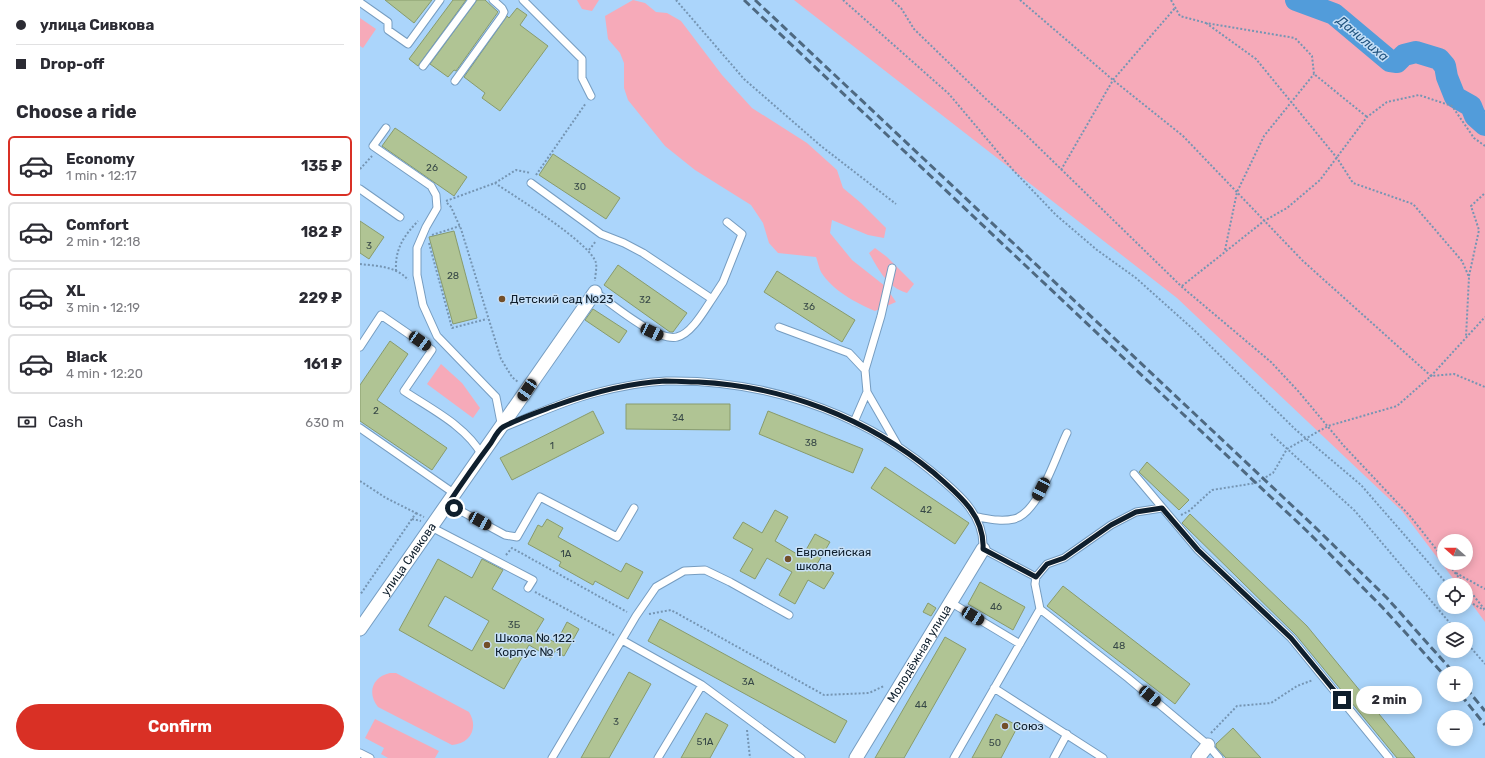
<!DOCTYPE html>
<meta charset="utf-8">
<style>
:root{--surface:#fff;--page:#f2f2f3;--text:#2b2b33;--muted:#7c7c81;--line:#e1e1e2;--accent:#d93025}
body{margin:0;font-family:Rubik,sans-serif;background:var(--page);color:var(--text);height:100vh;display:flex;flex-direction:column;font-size:15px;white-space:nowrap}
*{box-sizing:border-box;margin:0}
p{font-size:13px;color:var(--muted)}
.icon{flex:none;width:22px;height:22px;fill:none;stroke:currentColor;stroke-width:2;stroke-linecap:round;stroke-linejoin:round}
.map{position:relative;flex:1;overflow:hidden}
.side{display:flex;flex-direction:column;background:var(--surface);width:360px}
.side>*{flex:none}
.top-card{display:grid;align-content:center;height:88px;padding:0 16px;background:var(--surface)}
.needle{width:26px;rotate:291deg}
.tools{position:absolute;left:1077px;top:534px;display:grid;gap:8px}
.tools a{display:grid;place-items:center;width:36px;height:36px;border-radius:50%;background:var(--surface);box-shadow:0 2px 10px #0003;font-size:20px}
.end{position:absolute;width:18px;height:18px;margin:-9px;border:5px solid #0f1f2d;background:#fff;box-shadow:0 0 0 2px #fff}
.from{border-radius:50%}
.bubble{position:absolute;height:28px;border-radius:14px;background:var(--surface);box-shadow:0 2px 10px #0003;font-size:13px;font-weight:700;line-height:28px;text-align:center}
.car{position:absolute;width:12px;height:24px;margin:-12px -6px;border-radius:5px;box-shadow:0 0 3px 1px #0007;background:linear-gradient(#222 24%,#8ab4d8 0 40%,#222 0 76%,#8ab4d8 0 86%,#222 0)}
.top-card b{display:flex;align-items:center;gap:14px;height:38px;font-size:15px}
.top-card b+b{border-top:1px solid var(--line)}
.top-card i{width:10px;height:10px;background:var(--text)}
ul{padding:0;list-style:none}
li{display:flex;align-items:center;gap:12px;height:60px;margin:0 8px 6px;padding:0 8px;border:2px solid var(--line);border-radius:6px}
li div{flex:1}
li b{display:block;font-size:15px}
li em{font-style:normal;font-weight:700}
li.on{border-color:var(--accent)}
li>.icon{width:36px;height:36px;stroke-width:1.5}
h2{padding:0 16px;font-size:18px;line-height:48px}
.pay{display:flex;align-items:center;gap:10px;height:44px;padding:0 16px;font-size:15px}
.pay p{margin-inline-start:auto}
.cta{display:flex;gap:8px;margin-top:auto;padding:8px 16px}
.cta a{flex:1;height:46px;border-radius:24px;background:var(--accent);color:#fff;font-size:16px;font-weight:700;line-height:46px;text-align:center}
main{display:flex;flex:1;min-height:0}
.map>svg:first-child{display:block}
.green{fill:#f6aab9;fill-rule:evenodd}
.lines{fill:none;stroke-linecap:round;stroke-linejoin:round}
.river{stroke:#529cda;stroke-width:22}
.building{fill:#b0c494;stroke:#889b6c;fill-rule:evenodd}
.service-casing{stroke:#769dc1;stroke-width:9}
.minor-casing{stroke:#769dc1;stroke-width:15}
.path{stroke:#7595b3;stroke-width:2;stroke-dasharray:2 2;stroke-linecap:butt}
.service{stroke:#fff;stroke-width:7}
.minor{stroke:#fff;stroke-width:13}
.rail{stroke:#4e6981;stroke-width:3;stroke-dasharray:8 4;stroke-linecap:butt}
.route{stroke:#0f1f2d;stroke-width:5}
.poi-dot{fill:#734f29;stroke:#c7e0f7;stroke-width:1.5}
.labels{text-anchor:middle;stroke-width:3;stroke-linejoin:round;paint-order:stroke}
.number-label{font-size:10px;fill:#374847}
.poi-label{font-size:12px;fill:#0f1f2d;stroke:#c7e0f7;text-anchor:start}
.street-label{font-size:12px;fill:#0f1f2d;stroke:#c7e0f7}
.water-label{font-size:13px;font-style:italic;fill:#215580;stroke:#c7e0f7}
</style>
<main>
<section class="side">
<div class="top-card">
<b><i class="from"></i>улица Сивкова</b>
<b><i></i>Drop-off</b>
</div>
<h2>Choose a ride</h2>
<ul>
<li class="on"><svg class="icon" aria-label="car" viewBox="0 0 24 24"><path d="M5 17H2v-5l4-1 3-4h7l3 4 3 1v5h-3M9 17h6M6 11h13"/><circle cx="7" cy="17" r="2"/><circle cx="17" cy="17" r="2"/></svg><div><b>Economy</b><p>1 min · 12:17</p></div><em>135 ₽</em></li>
<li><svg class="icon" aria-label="car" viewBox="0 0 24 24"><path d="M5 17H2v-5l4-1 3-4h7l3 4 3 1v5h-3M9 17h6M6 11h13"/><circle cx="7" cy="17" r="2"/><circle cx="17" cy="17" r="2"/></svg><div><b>Comfort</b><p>2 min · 12:18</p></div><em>182 ₽</em></li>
<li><svg class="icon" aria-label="car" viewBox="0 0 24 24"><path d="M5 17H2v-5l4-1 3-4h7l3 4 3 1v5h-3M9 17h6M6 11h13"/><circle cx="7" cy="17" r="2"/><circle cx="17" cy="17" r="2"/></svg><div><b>XL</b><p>3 min · 12:19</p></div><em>229 ₽</em></li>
<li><svg class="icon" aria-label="car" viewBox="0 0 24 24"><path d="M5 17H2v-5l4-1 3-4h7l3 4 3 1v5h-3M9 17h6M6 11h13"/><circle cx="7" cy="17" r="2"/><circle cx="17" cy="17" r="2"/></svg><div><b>Black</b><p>4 min · 12:20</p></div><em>161 ₽</em></li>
</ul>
<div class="pay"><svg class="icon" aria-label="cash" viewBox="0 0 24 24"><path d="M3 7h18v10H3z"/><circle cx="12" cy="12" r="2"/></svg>Cash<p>630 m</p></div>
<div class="cta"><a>Confirm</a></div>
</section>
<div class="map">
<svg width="1125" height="758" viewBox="0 0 1125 758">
<rect width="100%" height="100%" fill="#abd5fb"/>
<path class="green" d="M217,0H239L232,11L222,9Z
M273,0L285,3L296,12L307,13L321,21L362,75L392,108L447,143L477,170L483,188L501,203L526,228L524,238L508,235L472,220L470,233L492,260L525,286L536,302L515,311C496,303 472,290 461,272C459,268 458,262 456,257L418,253L409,243L403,223L391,205L335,170L305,146L268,100L264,88V63L260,53L248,39L245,16Z
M434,0H1125V622L1106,596V585H1098L1042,511L817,298ZM1084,541H1106V563H1084Z
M0,18L16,29L3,48L0,46Z
M515,248L527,257L554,284L547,293C527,287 519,270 509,253Z
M81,364L102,383L120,408L113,418L67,384Z
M30,673H36L109,712C119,728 110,744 92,745L18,707C7,693 12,677 30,673Z
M15,719L79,751L75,758H28L21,754L24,748L5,738Z"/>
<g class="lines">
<path class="river" d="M936,0L974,14L1030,61L1037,62L1044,55L1056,52L1079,59L1085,66L1087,77L1095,97L1111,106L1115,116L1125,125"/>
</g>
<path class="building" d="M25,0H72L54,23Z
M93,0H106L58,66L49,59Z
M117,0H125L138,12L96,71L94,70L88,77L70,64Z
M157,8L167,15L160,25L188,46L140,111L122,98L125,93L104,77L147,16L149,18Z
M35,128L107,177L94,196L22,146Z
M193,154L260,198L246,219L179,175Z
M0,221L24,237L9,259L0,253Z
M94,231L117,318L93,324L69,237Z
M258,265L327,313L313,332H310L244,285Z
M417,271L495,320L482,342L404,292Z
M233,309L267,331L259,343L225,320Z
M30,341L48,354L17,400L87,448L72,470L0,421V385Z
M266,404H370V430L266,429Z
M233,411L244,433L152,480L140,458Z
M408,411L503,449L493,473L399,434Z
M787,462L829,500L819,510L779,472Z
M525,467L609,523L595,544L511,488Z
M415,510L428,517L415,541L442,557L455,534L470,542L457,564L474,573L464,589L448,580L435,604L419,595L432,572L407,558L395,579L380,571L393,549L373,538L383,522L402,533Z
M830,514L947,626L1055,758H1037L936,635L822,523Z
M187,519L203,528L198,537L261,572L266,563L283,572L268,599L235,581L233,585L199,566L201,562L168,544L178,525L182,527Z
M78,559L112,578L122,559L143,570L132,589L184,619L176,632L196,643L207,622L219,629L204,656L195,651L191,658L169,645L144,689L39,630ZM85,596L129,621L112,651L68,626Z
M620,582L665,607L653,630L608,604Z
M703,586L830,684L815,704L687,606Z
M568,603L576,608L571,616L563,612Z
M300,619L487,721L475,743L288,641Z
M585,637L606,649L544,758H515Z
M269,672L291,684L249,758H221Z
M346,713L368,725L350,758H321Z
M636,714L658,726L641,758H612Z
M873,728L901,758H866L856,747V744Z"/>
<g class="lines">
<defs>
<path id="service" d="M163,0L222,59V78L231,96
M1,3L28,22V30L48,44L80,0
M63,66L112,0
M95,81L142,16L144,12L142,8L133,0
M26,128L13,146L71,186L76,195L77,208L66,227L57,248V275L63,305L77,336L136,397L142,428C172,416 203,401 235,393C258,387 283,382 306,381C400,379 497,410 570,470C595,491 625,513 623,549L676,577L675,584L680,609L768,678L848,745L859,758
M171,183L241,234L264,243L283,253L352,299C344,311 331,334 317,337C297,342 252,304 235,292
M0,189L40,217
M352,299L363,282L382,234L367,222
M419,327L489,353L505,370L507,392L494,422
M0,347L21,315L72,350L44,391C71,409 106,426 122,455
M505,370L521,316L532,268
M507,392L538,446
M0,428L95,494
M774,474L838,550L931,638L1029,758
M88,504L145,535L157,537L180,497L257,537L274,508
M617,517C629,519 641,522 654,519C679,513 696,455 707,433
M71,527L173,580L168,588
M676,577L687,564L704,558L751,525L776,512L802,508
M590,602L660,644
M262,640L342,685L441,758
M634,688L743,758
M0,753L10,758
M192,758L276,616L296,587L324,571L345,570L370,582L429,615
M298,758L342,685
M594,758L680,609
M694,758L707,734"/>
<g id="minor">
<path id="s1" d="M0,629L235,292"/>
<path id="s2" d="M496,758L623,549"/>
<path d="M838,758L848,745"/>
</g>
</defs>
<use href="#service" class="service-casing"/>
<use href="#minor" class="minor-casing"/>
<path class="path" d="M316,0L384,79L461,146L536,204
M483,0L589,94L653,170L696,215L737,250L776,278L834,330L936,430L1001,485L1088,585
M532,0L541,8L554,29L626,99L664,133L822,287L911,362L939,392L984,446L1050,516L1084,559
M660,0L753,80L823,136L943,261L1071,376L1094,374L1125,387
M811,0L820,16L846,23L935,38L952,56L954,74L1007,117
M846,23L896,59L977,158L993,183L1053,204L1102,261L1109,277L1106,337
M0,169L12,156
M701,170L753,80L815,8
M176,175L226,103
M135,183L156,170L171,173
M86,201L135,183C154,196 231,243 236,263C237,268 235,276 235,281
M87,203L91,207L101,229L141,359L152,377L158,382
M72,235L100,226
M69,243L92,328L127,319
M229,250L236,241
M865,250L877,192L904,136L954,74
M0,264C16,266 37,266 48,280
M36,271C35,249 43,237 58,221
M1109,276L1119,230L1111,206L1125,193
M822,286L904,221L927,208L960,180L1007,117L1027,102L1059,95L1092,106L1114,138L1125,146
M911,434L995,511L1095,629
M0,481L26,498L56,513L0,595
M56,513L64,517
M821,515L829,511L852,490L896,483L913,473L927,449L968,426L1037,406L1071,376L1125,317
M52,519L61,521
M146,555L152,548L267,612
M1087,563L1105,585
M1096,573L1125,589
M1106,586L1125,610
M175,592L254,635
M1106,600L1124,610
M289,614L311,610L464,695L509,693L524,686
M1106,642L1125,664
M387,730L390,758
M851,733L877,706L911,703L937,686L953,680"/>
<use href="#service" class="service"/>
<use href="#minor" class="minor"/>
<path class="rail" d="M384,0L949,533L1023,608L1084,675
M395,0L958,530L1027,598L1094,673
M1106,688L1125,711
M1101,695L1125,725"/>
</g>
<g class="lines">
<path class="route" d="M94,508L88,504C102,483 116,463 131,443C134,438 138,430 143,427C157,419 181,411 197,405C231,393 268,383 305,381C316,381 327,382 338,382C424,386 507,418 574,473C598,494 625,515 623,549L676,577L687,564L704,558L751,525L776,512L802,508L838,550L931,638L982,700"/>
</g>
<g class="poi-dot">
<circle cx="142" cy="299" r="4"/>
<circle cx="428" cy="559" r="4"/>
<circle cx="127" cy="645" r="4"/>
<circle cx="645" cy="726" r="4"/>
</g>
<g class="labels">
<g class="number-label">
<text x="72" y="171">26</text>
<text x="220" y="190">30</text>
<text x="9" y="249">3</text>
<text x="93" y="279">28</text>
<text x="285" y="303">32</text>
<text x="449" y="310">36</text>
<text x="16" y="414">2</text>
<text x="318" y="421">34</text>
<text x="451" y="446">38</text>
<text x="192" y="449">1</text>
<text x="566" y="513">42</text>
<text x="206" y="557">1А</text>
<text x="636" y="610">46</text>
<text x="154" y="628">3Б</text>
<text x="759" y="649">48</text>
<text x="388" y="685">3А</text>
<text x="561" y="708">44</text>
<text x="256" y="725">3</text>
<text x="345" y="745">51А</text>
<text x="635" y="746">50</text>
</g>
<g class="poi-label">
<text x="150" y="303">Детский сад №23</text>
<text x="436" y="556">Европейская<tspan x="436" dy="14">школа</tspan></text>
<text x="135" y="642">Школа № 122.<tspan x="135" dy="14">Корпус № 1</tspan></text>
<text x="653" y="730">Союз</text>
</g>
<g class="street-label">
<text dy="4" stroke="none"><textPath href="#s1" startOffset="85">улица Сивкова</textPath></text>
<text dy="4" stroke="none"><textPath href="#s2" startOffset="122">Молодёжная улица</textPath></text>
</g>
<g class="water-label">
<text transform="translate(1003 38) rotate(40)" y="5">Данилиха</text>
</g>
</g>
</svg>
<div class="tools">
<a><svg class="needle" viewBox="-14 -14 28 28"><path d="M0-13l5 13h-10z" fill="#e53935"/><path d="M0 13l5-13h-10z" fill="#7c7c81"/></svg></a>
<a><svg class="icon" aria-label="locate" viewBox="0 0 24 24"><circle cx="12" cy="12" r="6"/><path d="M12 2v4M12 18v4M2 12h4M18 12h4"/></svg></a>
<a><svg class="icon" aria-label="layers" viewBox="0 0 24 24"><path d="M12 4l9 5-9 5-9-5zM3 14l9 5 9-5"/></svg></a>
<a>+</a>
<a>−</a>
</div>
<i class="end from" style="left:94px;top:508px"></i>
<i class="end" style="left:982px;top:700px"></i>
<div class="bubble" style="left:996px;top:686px;width:66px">2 min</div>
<i class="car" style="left:292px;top:332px;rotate:115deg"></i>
<i class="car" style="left:60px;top:341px;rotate:125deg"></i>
<i class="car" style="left:167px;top:390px;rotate:214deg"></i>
<i class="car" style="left:681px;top:489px;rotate:207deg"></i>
<i class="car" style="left:120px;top:521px;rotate:119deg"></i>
<i class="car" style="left:613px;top:616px;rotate:121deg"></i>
<i class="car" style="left:790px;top:696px;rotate:130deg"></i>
</div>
</main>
